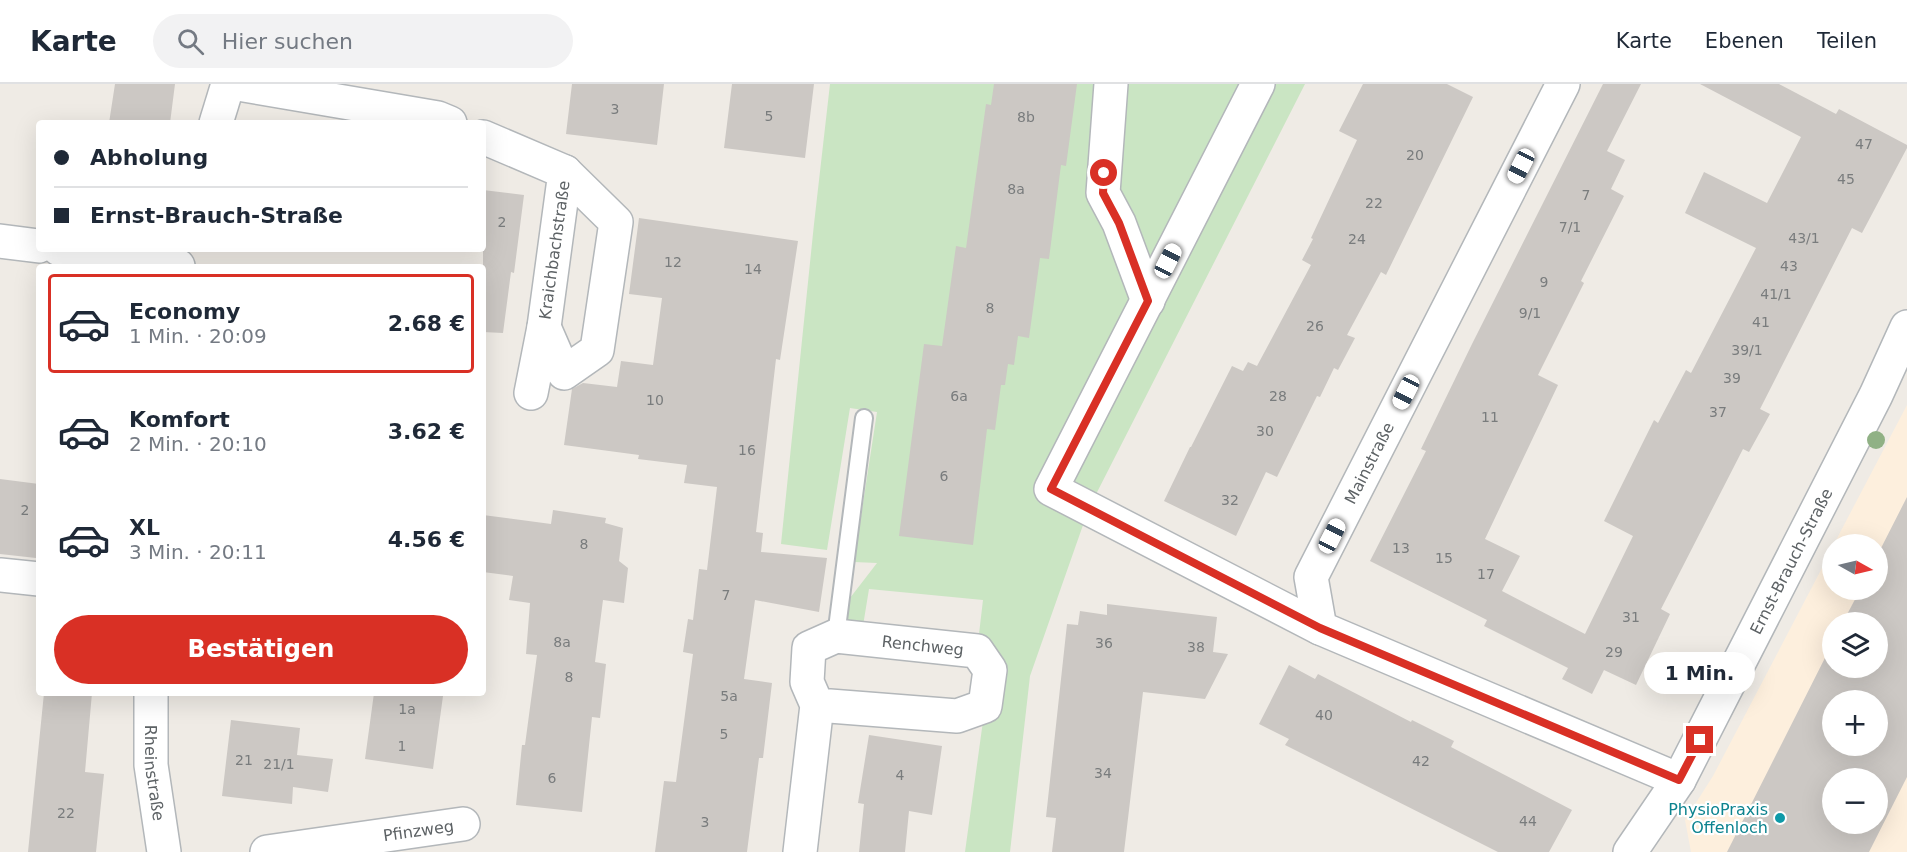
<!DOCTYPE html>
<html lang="de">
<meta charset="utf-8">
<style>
:root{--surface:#fff;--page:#f2f2f3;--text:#1f2937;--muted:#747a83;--line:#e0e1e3;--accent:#d93025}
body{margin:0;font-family:"DejaVu Sans",sans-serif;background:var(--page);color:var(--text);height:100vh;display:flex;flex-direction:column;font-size:22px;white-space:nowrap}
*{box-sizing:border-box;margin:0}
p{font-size:20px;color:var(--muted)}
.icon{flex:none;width:33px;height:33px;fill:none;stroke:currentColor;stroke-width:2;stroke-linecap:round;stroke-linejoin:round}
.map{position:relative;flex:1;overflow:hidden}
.details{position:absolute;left:36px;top:180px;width:450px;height:432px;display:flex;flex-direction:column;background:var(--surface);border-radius:6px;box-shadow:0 6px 24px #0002}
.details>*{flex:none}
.top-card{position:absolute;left:36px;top:36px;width:450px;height:132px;border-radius:6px;box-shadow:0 6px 24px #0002;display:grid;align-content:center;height:132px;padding:0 18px;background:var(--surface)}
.needle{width:39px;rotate:98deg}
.tools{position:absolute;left:1822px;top:450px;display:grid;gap:12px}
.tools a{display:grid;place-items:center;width:66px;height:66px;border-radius:50%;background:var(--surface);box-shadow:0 6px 24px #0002;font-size:30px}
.end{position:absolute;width:27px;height:27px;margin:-14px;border:8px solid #d93025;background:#fff;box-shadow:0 0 0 3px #fff}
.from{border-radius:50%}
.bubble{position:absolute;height:42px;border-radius:21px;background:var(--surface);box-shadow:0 6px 24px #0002;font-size:20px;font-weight:700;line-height:42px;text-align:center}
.car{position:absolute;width:18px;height:36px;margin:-18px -9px;border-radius:8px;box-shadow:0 0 4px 2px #0007;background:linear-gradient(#fff 24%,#345 0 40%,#fff 0 76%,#345 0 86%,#fff 0)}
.top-card b{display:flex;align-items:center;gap:21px;height:57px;font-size:22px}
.top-card b+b{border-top:2px solid var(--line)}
.top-card i{width:15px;height:15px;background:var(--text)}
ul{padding:10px 0 0;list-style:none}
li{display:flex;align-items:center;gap:18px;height:99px;margin:0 12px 9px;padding:0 6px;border:3px solid transparent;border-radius:6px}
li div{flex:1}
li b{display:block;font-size:22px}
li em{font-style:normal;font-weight:700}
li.current{border-color:var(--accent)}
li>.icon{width:54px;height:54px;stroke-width:1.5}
.button{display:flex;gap:12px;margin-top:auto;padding:12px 18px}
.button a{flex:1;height:69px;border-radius:36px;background:var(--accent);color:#fff;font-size:24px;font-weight:700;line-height:69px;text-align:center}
header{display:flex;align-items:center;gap:36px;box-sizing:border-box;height:84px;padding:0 30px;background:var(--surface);border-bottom:2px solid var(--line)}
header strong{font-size:28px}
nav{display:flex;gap:33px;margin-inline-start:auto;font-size:21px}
.search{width:420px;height:54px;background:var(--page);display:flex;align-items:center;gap:15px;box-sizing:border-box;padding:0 21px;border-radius:33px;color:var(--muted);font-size:22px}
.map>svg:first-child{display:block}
.commercial{fill:#fdefdd;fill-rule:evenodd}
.green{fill:#cae5c3}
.building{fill:#ccc8c4;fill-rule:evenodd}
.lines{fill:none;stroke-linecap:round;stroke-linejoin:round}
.lane-casing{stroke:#b3b7ba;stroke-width:20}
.street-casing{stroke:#b3b7ba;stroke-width:36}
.lane{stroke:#fff;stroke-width:16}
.street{stroke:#fff;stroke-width:33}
.tree{fill:#90b185}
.route{stroke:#d93025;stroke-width:8}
.culture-dot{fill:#0f9aa8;stroke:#fff;stroke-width:2}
.labels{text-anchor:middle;stroke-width:4.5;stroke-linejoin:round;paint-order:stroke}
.number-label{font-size:14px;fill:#797c7d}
.street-label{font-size:16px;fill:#5d6265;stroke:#fff}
.culture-label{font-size:16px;fill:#0d838f;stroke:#fff;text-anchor:end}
</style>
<header>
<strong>Karte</strong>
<div class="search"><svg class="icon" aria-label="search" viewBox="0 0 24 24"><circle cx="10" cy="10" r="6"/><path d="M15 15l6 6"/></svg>Hier suchen</div>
<nav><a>Karte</a><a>Ebenen</a><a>Teilen</a></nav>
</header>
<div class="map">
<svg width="1907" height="768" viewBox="0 0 1907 768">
<rect width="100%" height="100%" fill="#efebe5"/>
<path class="commercial" d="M1907,321V768H1691L1685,736L1713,692L1833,463V506H1878V460H1834ZM1833,538H1878V584H1833ZM1833,616H1878V662H1833ZM1833,694H1878V740H1833Z"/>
<path class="green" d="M830,0H1305L1089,424L1030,592L1010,768H965L990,586L977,567L983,516L869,505L861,554L843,552L850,514L877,479L854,478L877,328L850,324L827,466L781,460L814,140Z"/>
<path class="building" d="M115,0H175L170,39H109Z
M572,0H664L657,61L566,50Z
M732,0H814L805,74L724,64Z
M994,0H1077L1066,82L1061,81L1049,175L1040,174L1029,254L1018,252L1014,281L1008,280L1005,301H1001L995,346L987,345L973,461L899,452L924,260L942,262L956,162L966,164L986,20L991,21Z
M1363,0H1447L1473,13L1386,191L1381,188L1347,251L1355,254L1338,286L1334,284L1320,313L1317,312L1277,393L1266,388L1236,452L1164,417L1190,363H1191L1232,282L1243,287L1248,278L1257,282L1311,181L1302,176L1313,155L1311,154L1357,56L1339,47Z
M1603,0H1641L1607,67L1625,76L1611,105L1624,112L1581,197L1584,199L1538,291L1558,301L1485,455L1520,472L1502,507L1585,550L1633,452L1604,437L1654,336L1658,339L1686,286L1691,289L1756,164L1685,129L1704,88L1767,119L1801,53L1700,0H1779L1836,30L1839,25L1907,61V64L1862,149L1852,144L1760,325L1770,330L1749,368L1743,365L1661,525L1670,530L1636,601L1604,586L1592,610L1562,595L1568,584L1484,542L1487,536L1370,477L1426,367L1421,365L1472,260Z
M483,106L524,111L514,189L511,188L503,249L483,248Z
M639,134L798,157L780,276L776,275L756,448L763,449L761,468L827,474L819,528L755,516L744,595L772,599L763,674H759L747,768H655L664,697L676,698L693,570L683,568L688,535L693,536L699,485L707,486L717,403L684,399L687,381L638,375L639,371L564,361L572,305L583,299L617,303L621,277L653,281L662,214L629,210Z
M0,395L39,400V452L36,474L0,470Z
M1907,413V693L1869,768H1727L1833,558V584H1878V538H1843L1860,506H1878V470ZM1833,616H1878V662H1833ZM1833,694H1878V740H1833Z
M553,426L606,434L605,439L623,444L619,477L628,484L624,519L603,516L595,578L606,580L600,634L592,633L582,728L516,721L522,661H525L537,571L526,570L530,519L509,516L513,492L483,488V431L551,440Z
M1107,520L1217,533L1213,568L1228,570L1205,615L1143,608L1124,768H1052L1056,734L1046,733L1067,540L1078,541L1080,527L1107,531Z
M1289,581L1315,595L1318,590L1411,638L1412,636L1454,657L1451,663L1572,726L1549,768H1498L1285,661L1289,655L1259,640Z
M44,609H92L85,688L104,690L96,768H28Z
M374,609H423L443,612L433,685L365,675Z
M231,636L300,644L297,671L333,675L328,708L293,703L292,720L222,712Z
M869,651L942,662L932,731L909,727L905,768H859L864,720L858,719Z"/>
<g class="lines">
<defs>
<path id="lane" d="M836,552L864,334"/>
<g id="street">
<path d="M238,0L438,34L450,39"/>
<path d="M1111,0L1103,109L1119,139L1148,217"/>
<path d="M1258,0L1051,405L1320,544"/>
<path d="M1563,0L1311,493L1320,544L1679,696"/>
<path d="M216,39L228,0"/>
<path d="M483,53L565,88L544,243L531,309"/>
<path d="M0,157L39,162"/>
<path d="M59,165L178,182"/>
<path d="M544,243L564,289L597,266L616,138L565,88"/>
<path d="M0,491L39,495"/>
<path id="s1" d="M151,609V681L164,768"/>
<path id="s2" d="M267,768L463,740"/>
<path id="s3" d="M800,768L817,621L807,598L809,564L836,552L977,567L990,586L985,622L957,632L817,621"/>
<path id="s4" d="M1630,768L1679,696L1876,311L1907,243"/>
</g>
</defs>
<use href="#lane" class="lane-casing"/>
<use href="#street" class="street-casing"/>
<use href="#lane" class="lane"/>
<use href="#street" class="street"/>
</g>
<circle class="tree" cx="1876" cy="356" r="9"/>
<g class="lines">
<path class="route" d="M1104,89L1103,109L1119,139L1148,217L1051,405L1320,544L1679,696L1700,656"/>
</g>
<circle class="culture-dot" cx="1780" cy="734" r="6"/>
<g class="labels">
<g class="number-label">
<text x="615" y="30">3</text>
<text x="769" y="37">5</text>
<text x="1026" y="38">8b</text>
<text x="1864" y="65">47</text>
<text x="1415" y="76">20</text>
<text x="1846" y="100">45</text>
<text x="1016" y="110">8a</text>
<text x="1586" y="116">7</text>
<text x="1374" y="124">22</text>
<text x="502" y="143">2</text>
<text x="1570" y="148">7/1</text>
<text x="1804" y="159">43/1</text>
<text x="1357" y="160">24</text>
<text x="673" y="183">12</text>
<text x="1789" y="187">43</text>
<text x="753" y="190">14</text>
<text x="1544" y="203">9</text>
<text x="1776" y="215">41/1</text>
<text x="990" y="229">8</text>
<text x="1530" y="234">9/1</text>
<text x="1761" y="243">41</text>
<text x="1315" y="247">26</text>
<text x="1747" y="271">39/1</text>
<text x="1732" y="299">39</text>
<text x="959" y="317">6a</text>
<text x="1278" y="317">28</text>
<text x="655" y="321">10</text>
<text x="1718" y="333">37</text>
<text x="1490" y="338">11</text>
<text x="1265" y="352">30</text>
<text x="747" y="371">16</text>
<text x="944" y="397">6</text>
<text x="1230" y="421">32</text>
<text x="25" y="431">2</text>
<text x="584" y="465">8</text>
<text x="1401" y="469">13</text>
<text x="1444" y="479">15</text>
<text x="1486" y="495">17</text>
<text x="726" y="516">7</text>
<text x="1631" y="538">31</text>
<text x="562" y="563">8a</text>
<text x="1104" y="564">36</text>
<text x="1196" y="568">38</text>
<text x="1614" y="573">29</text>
<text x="569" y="598">8</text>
<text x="729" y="617">5a</text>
<text x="407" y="630">1a</text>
<text x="1324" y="636">40</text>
<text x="724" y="655">5</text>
<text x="402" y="667">1</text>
<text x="244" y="681">21</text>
<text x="1421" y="682">42</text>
<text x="279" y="685">21/1</text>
<text x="1103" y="694">34</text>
<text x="900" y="696">4</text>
<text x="552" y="699">6</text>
<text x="66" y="734">22</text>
<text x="1528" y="742">44</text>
<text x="705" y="743">3</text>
</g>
<g class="street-label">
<text transform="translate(554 166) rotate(-82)" y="6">Kraichbachstraße</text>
<text transform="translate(1369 379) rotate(-63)" y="6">Mainstraße</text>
<text dy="6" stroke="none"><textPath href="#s4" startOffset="333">Ernst-Brauch-Straße</textPath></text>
<text dy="6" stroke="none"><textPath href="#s3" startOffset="324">Renchweg</textPath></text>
<text dy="6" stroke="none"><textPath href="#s1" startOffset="80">Rheinstraße</textPath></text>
<text dy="6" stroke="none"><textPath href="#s2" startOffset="153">Pfinzweg</textPath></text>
</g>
<g class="culture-label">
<text x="1768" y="731">PhysioPraxis<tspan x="1768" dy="18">Offenloch</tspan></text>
</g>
</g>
</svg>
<div class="tools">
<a><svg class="needle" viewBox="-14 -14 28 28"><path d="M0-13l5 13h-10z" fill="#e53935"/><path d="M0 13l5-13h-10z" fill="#747a83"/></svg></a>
<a><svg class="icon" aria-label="layers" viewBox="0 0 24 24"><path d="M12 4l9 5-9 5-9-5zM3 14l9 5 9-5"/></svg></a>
<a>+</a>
<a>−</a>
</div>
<i class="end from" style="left:1104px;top:89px"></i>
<i class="end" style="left:1700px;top:656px"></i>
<div class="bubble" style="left:1644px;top:568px;width:111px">1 Min.</div>
<i class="car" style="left:1521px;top:82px;rotate:207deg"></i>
<i class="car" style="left:1168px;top:177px;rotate:27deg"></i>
<i class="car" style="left:1406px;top:308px;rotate:207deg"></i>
<i class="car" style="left:1332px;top:452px;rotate:27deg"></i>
<div class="top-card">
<b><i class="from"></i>Abholung</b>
<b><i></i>Ernst-Brauch-Straße</b>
</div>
<section class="details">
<ul>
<li class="current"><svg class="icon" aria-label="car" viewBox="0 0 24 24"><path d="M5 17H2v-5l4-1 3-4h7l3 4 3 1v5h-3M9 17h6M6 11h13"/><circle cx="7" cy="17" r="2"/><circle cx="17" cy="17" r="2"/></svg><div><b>Economy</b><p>1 Min. · 20:09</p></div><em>2.68 €</em></li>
<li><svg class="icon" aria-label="car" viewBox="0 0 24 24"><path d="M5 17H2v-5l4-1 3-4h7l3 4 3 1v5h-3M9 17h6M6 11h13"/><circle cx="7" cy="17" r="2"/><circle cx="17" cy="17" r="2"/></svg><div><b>Komfort</b><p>2 Min. · 20:10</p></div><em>3.62 €</em></li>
<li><svg class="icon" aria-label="car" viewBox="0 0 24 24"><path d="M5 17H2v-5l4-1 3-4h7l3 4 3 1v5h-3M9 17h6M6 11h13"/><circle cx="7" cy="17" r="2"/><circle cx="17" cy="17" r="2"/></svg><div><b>XL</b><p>3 Min. · 20:11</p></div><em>4.56 €</em></li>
</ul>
<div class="button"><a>Bestätigen</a></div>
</section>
</div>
